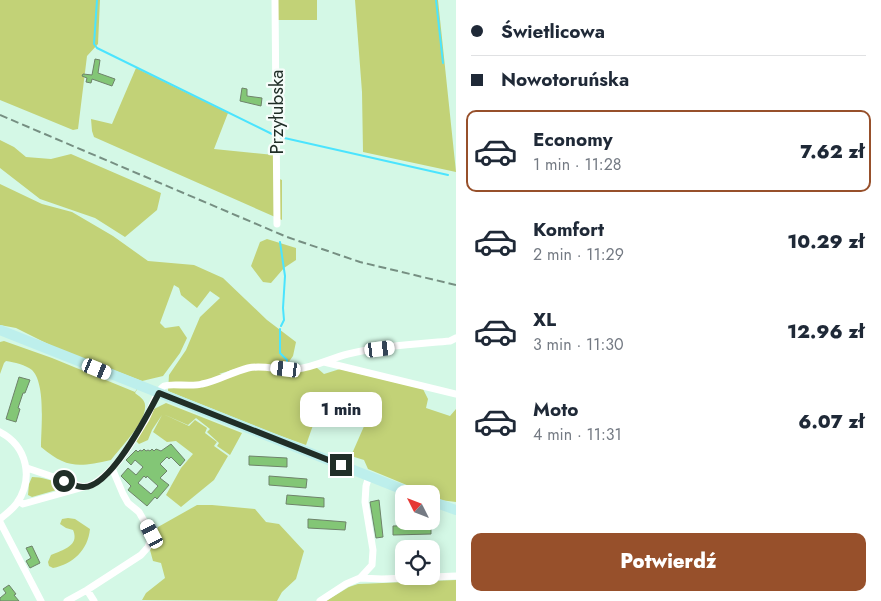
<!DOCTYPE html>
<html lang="pl">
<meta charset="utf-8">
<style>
:root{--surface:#fff;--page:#f2f2f3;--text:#1f2937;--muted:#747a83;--line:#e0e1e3;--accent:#97502b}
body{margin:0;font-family:Jost,sans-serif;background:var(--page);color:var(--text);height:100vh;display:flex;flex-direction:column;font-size:19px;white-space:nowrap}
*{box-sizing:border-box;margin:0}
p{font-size:16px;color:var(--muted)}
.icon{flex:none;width:28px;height:28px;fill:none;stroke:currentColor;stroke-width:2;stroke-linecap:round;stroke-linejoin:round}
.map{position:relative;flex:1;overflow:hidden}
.details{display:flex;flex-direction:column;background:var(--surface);width:425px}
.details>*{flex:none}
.banner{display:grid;align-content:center;height:110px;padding:0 15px;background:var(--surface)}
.needle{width:32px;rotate:312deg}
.controls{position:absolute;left:395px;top:485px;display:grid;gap:10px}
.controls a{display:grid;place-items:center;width:45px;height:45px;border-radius:10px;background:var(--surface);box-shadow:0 2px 12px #0003;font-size:25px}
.end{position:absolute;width:22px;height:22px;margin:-11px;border:6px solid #202e27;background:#fff;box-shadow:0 0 0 2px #fff}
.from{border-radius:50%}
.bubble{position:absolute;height:35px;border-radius:10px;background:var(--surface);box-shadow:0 2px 12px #0003;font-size:16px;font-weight:800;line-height:35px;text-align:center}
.car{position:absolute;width:15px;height:30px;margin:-15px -8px;border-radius:6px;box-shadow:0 0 4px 1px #0007;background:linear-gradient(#fff 24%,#345 0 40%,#fff 0 76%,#345 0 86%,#fff 0)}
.banner b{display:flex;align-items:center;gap:18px;height:48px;font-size:19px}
.banner b+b{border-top:1px solid var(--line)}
.banner i{width:12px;height:12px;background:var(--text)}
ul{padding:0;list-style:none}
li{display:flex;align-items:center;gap:15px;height:82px;margin:0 10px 8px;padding:0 5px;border:2px solid transparent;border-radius:10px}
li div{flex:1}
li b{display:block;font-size:19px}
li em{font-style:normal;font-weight:800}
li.active{border-color:var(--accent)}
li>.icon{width:45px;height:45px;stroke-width:1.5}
.button{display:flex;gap:10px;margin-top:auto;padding:10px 15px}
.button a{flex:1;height:58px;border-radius:10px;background:var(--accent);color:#fff;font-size:20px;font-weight:800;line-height:58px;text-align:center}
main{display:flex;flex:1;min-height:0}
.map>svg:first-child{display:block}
.green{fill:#c2d277}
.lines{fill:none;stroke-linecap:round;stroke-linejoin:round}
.stream{stroke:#4be4fe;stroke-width:2}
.building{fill:#83c676;stroke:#6e836a;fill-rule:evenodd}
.street{stroke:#fff;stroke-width:7}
.secondary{stroke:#bdefec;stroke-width:10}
.rail{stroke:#768f82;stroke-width:2;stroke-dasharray:8 4;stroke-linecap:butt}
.route{stroke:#202e27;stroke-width:6}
.labels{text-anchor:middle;stroke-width:4.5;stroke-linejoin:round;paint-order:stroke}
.street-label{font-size:19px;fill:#202e27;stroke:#f6fdfa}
</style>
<main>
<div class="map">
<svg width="456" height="601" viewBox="0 0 456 601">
<rect width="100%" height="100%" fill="#d4f8e6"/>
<path class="green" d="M0,0H100L98,44L87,56L78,129L73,130L0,100Z
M276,0H317V20H277Z
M355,0H438L456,172L363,152L362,92Z
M136,68L228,113L214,149L274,155L275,177L282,180V220L94,137L92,131L91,119L112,124Z
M0,140L14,147L26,157L51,159L71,154L161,193L157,210L125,237L95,218L40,199L0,168Z
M0,184L42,204L72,212L113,236L148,261L194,265L223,278L267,320L296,342L293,356L285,367L248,365L219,374H229L239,371L316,367L324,374L340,369L423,389L428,399L426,408L450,416L456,409V502L440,500L433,492L426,493L368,469L364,460L351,456L365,424L339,412L317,414L306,445L270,432L168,391L169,375L186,350L200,317L220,298L210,291L197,308L181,295L179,288L174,285L160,323L165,328L179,326L187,338L180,353L163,376L142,381L135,393C139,396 145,400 145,405C147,421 120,448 111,460C79,467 67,469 41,447C41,428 46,384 32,370C26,365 14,362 6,361L4,363L0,374V342L4,341L52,358L135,392L142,381L56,348L16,328L0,325Z
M267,239L296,248V260L284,268L271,283L263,282L251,266L260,242Z
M166,403L242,433L230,455L217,446L219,443L207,432L210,429L196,418L188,425L163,414L189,426L195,420L207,428L205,433L217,442L214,446L228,456L214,480L181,507L166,495L181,468L193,454L176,441L167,442L153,432L162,415L152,430L148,440L139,444L136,441L154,409Z
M32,477C41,477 53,480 60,485V489L32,497L28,495L29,484Z
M197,505H212L255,509L266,522L279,524L304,551L296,579L282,592L277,601L142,600L146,593L165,578L161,563L153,561L150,550L158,527Z
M68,518L75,519L90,529C88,550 73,564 53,568L49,566L48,562L51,555C62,550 80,546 73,530L66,528L60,524L62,519Z
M456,580V601H326L349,587L358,584Z"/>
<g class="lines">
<path class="stream" d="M97,0L94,44L97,48L272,134
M436,0L443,63
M280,137L448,175
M280,242L285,276L283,308L284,320L281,326
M280,329V353L287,360V367"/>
</g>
<path class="building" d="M95,59L100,60L98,73L115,79L112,86L92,79L91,83L86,82L87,78L82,76L83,74L92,75Z
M242,88L247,89V96L262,98L261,106L240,101Z
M19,377L30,380L25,393H23L18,408L20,409L16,422L6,419Z
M171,444L185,460L180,466L171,457L169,459L167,457L160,464L167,471L160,478L169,485L157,499L155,497L147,506L128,490L131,486L121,476L128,468L136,475L143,467L135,460L131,465L126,460L136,450L138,452L140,450L142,451L144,449L146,451L148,450L150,451L152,449L154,451L156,449L161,451ZM144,476L146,478L147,476L158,486L151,494L138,483Z
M249,456L287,458V467L249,465Z
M269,476L307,479L306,488L269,485Z
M287,495L324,498V507L286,504Z
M379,500L383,537L376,538L370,502Z
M308,519L346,522L345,530L308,528Z
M431,525V534L393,535V526Z
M32,546L40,563L30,568L26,561L31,558L26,548Z
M9,585L16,594L14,595L19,601H0V598L6,593L3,589Z"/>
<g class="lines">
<path class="street" d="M275,0L277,224
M324,362L456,394
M0,432C27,446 34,478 17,503C13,509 6,514 0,519
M27,468L83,487
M18,501L23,504L91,485C116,472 132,442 146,419C150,411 157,390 164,386C169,383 193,387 202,384C218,381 232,372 248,368C265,364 281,372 297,369C315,367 331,358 348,354C379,346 417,344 450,341L456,338
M0,522L41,601
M360,578L382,579L456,576
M87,590L94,601
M67,601L87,590L141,555L148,547L152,535L139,512L128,503L123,494L112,468
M320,601L346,584L360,578L372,565L373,550L365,502L366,486L369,476"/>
<path class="secondary" d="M0,330L414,494
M431,501L456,510"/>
<path class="rail" d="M0,115L287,237L360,262L456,285"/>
</g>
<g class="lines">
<path class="route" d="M64,481C70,483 77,487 83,487C110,489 148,414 159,393L341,465"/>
</g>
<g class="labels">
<g class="street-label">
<text transform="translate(276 112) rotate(-90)" y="7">Przyłubska</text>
</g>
</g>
</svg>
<div class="controls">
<a><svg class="needle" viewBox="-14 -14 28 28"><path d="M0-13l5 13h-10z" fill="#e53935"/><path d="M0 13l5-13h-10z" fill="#747a83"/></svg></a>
<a><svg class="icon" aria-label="locate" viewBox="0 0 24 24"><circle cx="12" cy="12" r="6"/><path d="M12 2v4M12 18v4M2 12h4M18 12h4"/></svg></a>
</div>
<i class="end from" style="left:64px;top:481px"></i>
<i class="end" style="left:341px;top:465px"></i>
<div class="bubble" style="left:300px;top:392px;width:82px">1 min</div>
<i class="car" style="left:380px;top:349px;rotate:83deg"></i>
<i class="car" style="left:97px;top:369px;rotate:112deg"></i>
<i class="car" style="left:286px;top:369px;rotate:277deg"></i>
<i class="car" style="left:152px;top:534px;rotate:332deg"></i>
</div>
<section class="details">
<div class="banner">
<b><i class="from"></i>Świetlicowa</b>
<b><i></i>Nowotoruńska</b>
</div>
<ul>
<li class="active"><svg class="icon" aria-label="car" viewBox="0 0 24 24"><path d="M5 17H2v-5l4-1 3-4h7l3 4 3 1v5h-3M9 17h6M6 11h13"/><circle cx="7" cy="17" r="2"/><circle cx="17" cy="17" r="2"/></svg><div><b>Economy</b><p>1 min · 11:28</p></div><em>7.62 zł</em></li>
<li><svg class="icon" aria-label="car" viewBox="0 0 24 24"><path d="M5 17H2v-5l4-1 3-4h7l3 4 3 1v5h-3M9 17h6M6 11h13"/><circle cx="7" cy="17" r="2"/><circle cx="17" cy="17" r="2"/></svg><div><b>Komfort</b><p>2 min · 11:29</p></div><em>10.29 zł</em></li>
<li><svg class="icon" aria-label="car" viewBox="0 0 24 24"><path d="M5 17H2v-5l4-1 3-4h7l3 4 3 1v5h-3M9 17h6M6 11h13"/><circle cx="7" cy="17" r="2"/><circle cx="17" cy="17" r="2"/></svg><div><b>XL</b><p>3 min · 11:30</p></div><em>12.96 zł</em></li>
<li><svg class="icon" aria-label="car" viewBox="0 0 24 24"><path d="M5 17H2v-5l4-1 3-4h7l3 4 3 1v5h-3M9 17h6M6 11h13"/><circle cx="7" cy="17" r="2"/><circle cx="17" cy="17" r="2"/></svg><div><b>Moto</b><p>4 min · 11:31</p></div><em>6.07 zł</em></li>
</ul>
<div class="button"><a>Potwierdź</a></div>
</section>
</main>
